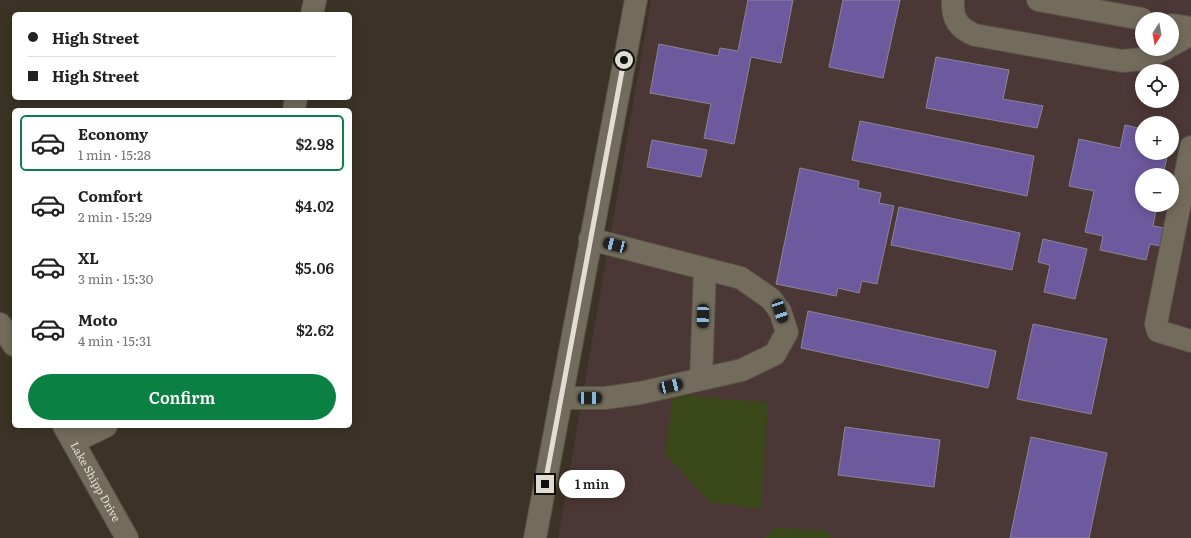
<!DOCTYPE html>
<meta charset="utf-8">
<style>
:root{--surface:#fff;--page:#f6f6f6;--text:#222;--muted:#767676;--line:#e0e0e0;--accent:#0b8043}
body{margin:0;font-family:Literata,serif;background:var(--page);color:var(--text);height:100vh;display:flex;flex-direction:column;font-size:15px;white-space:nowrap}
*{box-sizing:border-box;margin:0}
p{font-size:13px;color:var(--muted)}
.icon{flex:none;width:22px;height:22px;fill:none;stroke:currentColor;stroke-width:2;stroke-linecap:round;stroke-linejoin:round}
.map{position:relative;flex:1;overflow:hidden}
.panel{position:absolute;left:12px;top:108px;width:340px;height:320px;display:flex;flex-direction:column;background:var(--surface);border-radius:6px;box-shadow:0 2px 10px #0003}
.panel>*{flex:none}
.banner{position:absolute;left:12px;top:12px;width:340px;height:88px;border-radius:6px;box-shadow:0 2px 10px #0003;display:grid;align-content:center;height:88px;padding:0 16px;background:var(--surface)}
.needle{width:26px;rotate:191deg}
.fabs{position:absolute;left:1135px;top:12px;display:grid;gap:8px}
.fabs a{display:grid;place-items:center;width:44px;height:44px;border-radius:50%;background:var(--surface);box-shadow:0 2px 10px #0003;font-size:20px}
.end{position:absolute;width:18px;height:18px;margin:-9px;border:5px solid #e1ddd3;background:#111;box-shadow:0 0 0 2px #111}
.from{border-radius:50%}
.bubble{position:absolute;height:28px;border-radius:14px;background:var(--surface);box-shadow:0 2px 10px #0003;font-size:13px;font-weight:600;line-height:28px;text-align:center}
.car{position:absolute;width:12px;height:24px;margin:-12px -6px;border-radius:5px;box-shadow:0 0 3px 1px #0007;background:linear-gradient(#222 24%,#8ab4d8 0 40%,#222 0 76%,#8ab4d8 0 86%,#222 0)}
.banner b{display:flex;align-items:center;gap:14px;height:38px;font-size:15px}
.banner b+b{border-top:1px solid var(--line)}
.banner i{width:10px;height:10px;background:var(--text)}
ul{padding:7px 0 0;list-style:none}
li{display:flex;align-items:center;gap:12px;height:56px;margin:0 8px 6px;padding:0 8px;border:2px solid transparent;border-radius:6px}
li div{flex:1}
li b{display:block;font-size:15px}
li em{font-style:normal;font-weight:600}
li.on{border-color:var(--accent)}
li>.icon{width:36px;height:36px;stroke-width:1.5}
.primary-button{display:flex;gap:8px;margin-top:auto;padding:8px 16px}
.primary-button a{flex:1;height:46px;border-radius:24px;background:var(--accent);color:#fff;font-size:16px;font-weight:600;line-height:46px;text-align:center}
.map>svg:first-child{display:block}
.education{fill:#4b3736;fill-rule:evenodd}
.green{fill:#3b4819}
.building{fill:#6d599d;stroke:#8a8697}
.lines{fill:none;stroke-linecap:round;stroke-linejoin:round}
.minor-casing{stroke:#575245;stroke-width:24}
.minor{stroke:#736c5c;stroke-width:22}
.route{stroke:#e1ddd3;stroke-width:5}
.labels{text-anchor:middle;stroke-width:3.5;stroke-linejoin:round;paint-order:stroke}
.street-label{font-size:11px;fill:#e1ddd3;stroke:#3b3426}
</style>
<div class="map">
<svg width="1191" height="538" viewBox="0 0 1191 538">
<rect width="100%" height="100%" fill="#3b3426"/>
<path class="education" d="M651,0H1191V538H558ZM1142,19H1172V49H1142ZM1142,71H1172V101H1142ZM1142,123H1172V153H1142ZM1142,175H1172V205H1142Z"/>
<path class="green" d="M674,394L768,403L761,509L710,502L664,453Z
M775,528L825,530L832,538H765Z"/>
<path class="building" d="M748,0H793L781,63L751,57L734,144L704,138L711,104L650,93L659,44L718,56L720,48L738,51Z
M843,0H900L883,78L829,67Z
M936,57L1009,70L1003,99L1043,106L1037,128L926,108Z
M860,121L1034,156L1027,196L852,160Z
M1125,125L1142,129V153H1168L1163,175H1142V205H1157L1153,226L1164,228L1160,246L1150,244L1146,260L1100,250L1103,236L1085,232L1094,191L1069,186L1079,139L1120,148Z
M652,140L707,150L701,177L647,167Z
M800,168L859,181L858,188L881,193L879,203L894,206L877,284L862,281L859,293L838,288L836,296L776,284Z
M899,207L1020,233L1012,270L891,245Z
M1043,239L1087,249L1075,299L1044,292L1050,265L1038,262Z
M808,311L996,351L988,388L801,348Z
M1033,324L1107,339L1091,414L1017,399Z
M845,427L940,440L934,487L838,475Z
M1031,437L1107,453L1089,538H1010Z"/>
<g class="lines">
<defs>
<g id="minor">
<path d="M953,0C952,19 958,28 975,35L1122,61L1142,59L1165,49"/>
<path d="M1038,0L1142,19"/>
<path d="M312,14L315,0"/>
<path d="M1172,25L1191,28"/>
<path d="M1172,45L1191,34"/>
<path d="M294,110L296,98"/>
<path d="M1191,147L1156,324L1158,331L1191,341"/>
<path d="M0,324L14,345"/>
<path d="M701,379L705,269"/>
<path d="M561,398H605L640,393L742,370L775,354L787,332L780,311L771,299L741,278L590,239"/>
<path id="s1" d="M64,426L127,538"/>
<path d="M73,442L106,426"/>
<path d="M535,538L636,0"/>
</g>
</defs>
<use href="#minor" class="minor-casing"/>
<use href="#minor" class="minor"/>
</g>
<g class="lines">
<path class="route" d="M545,484L624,60"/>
</g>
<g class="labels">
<g class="street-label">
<text dy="4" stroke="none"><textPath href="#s1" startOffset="64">Lake Shipp Drive</textPath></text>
</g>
</g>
</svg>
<div class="fabs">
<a><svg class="needle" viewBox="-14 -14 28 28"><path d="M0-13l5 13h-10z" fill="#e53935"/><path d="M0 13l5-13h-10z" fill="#767676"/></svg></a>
<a><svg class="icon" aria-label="locate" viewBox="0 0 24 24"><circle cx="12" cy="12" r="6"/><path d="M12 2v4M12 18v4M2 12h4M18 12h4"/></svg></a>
<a>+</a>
<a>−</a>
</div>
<i class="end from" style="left:624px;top:60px"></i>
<i class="end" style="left:545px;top:484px"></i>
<div class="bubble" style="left:559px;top:470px;width:66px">1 min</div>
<i class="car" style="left:615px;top:245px;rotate:285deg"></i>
<i class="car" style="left:780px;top:311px;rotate:162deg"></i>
<i class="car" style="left:703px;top:316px;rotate:182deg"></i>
<i class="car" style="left:671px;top:386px;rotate:77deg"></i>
<i class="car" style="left:590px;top:398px;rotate:90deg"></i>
<div class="banner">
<b><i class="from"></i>High Street</b>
<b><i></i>High Street</b>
</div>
<section class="panel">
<ul>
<li class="on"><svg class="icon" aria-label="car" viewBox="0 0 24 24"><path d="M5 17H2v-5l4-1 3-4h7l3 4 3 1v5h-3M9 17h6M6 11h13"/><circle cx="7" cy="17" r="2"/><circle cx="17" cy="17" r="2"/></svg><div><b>Economy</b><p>1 min · 15:28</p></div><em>$2.98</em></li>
<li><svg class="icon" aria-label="car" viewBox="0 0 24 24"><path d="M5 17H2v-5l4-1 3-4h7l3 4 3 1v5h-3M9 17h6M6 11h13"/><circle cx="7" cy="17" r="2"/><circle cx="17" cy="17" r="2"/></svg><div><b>Comfort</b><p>2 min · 15:29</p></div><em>$4.02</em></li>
<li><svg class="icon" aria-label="car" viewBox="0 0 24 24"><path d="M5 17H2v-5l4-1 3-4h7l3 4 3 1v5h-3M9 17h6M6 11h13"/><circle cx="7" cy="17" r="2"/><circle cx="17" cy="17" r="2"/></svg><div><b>XL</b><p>3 min · 15:30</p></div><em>$5.06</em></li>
<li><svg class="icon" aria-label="car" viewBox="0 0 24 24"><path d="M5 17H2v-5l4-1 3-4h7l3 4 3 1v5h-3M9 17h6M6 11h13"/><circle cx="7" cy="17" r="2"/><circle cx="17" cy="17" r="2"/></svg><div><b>Moto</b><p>4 min · 15:31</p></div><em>$2.62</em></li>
</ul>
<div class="primary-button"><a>Confirm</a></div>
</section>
</div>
